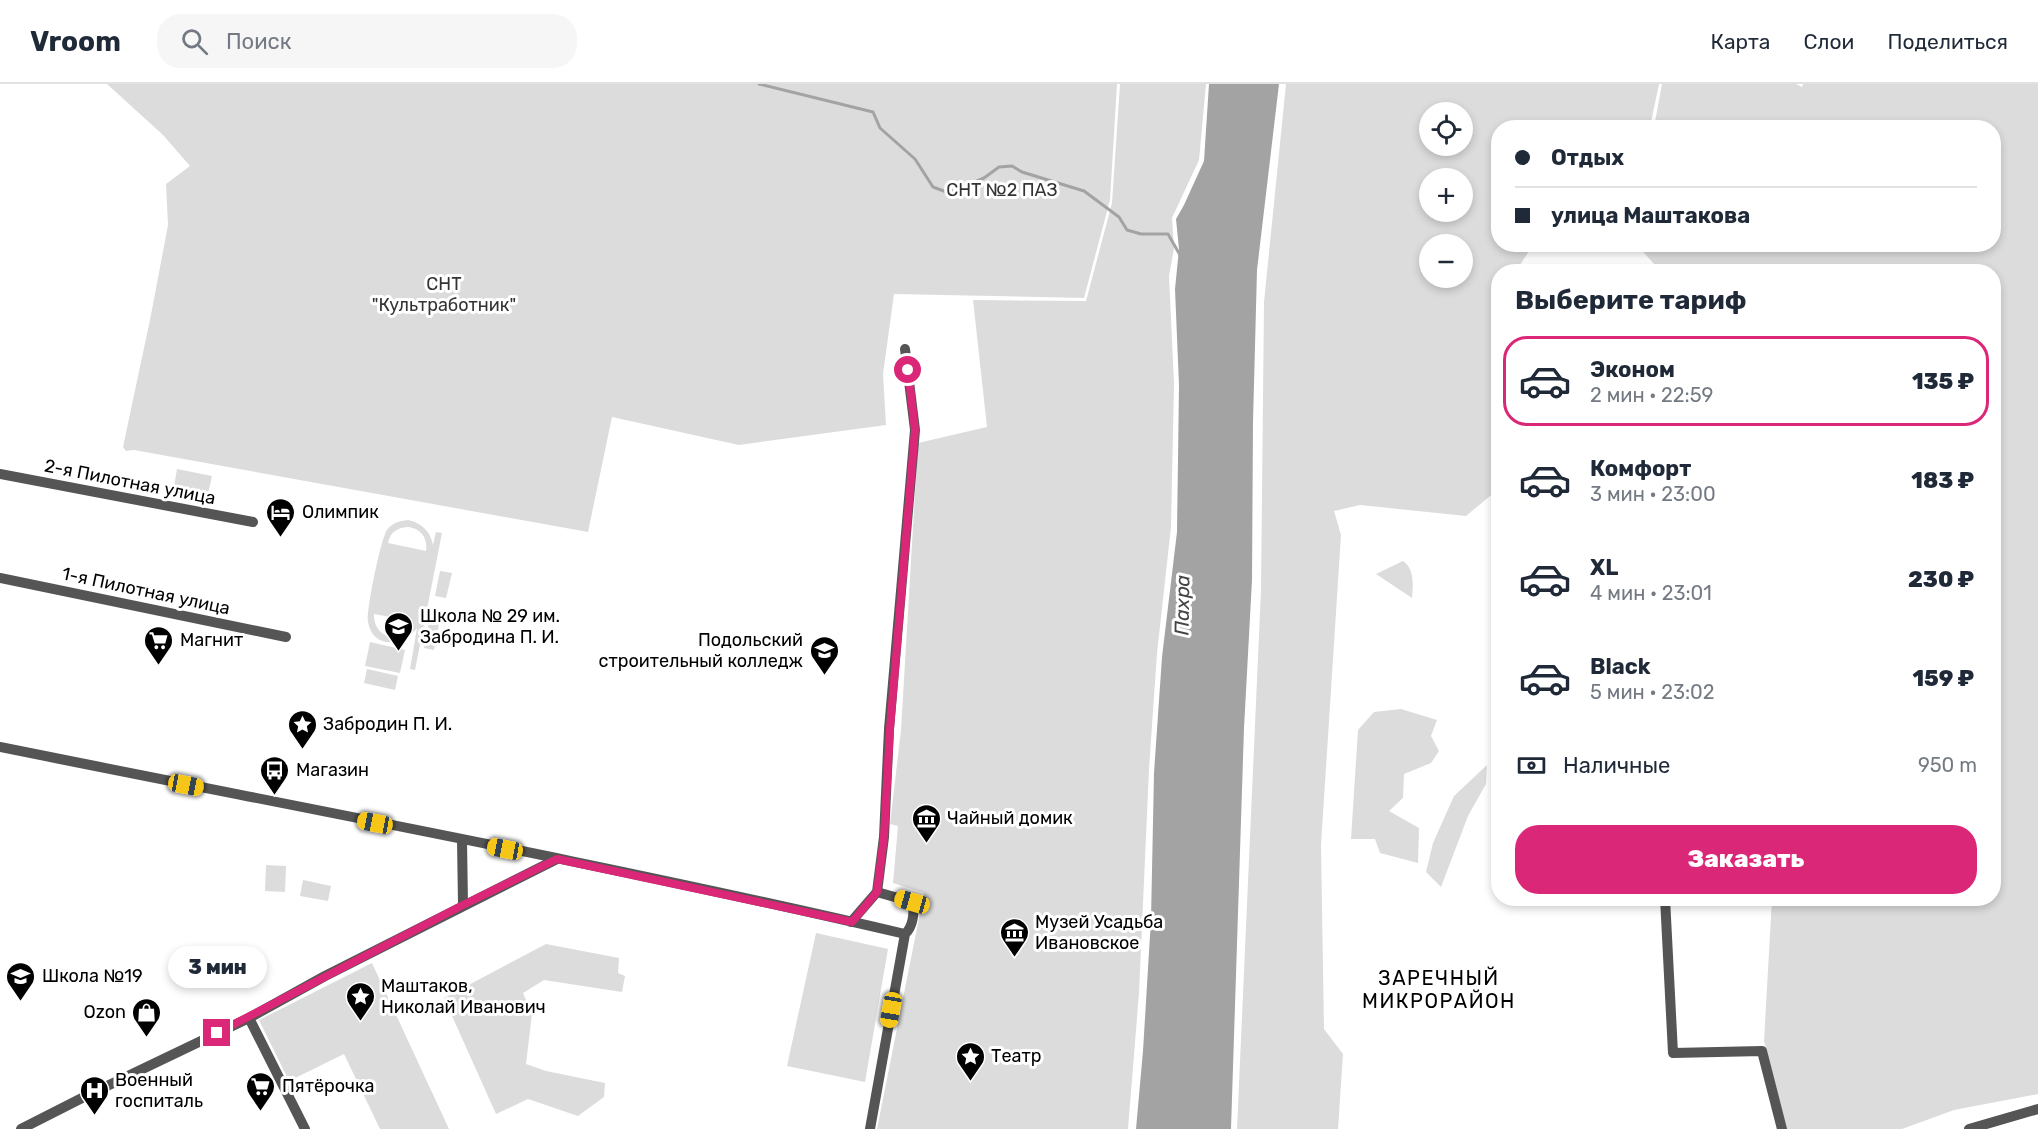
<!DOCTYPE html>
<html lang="ru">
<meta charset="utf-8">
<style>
:root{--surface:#fff;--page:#f6f6f7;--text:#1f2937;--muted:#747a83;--line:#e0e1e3;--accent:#db2777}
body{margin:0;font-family:Rubik,sans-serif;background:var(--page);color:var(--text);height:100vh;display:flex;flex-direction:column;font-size:22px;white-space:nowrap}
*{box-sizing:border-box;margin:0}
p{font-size:20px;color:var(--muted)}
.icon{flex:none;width:33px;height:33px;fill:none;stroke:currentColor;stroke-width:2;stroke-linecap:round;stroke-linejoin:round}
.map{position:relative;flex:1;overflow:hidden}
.details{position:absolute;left:1491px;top:180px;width:510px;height:642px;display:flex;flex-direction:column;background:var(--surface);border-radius:24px;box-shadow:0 3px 9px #0003}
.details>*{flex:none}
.top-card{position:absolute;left:1491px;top:36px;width:510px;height:132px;border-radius:24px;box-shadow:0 3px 9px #0003;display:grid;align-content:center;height:132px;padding:0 24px;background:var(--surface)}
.buttons{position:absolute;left:1419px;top:18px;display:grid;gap:12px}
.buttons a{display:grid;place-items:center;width:54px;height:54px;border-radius:50%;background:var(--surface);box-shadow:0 3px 9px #0003;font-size:30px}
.end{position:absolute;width:27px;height:27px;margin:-14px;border:8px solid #db2777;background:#fff;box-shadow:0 0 0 3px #fff}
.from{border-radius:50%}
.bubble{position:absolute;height:42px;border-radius:21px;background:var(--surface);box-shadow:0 3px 9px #0003;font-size:20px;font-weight:800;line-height:42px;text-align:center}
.car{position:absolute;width:18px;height:36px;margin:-18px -9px;border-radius:8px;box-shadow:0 0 4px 2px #0007;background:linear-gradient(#f5c518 24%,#345 0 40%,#f5c518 0 76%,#345 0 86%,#f5c518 0)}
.top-card b{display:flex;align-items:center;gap:21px;height:57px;font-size:22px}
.top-card b+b{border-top:2px solid var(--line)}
.top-card i{width:15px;height:15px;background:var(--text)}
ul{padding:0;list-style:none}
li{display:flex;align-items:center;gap:18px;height:90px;margin:0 12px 9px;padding:0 12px;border:3px solid transparent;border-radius:24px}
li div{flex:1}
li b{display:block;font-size:22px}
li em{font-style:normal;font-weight:800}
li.active{border-color:var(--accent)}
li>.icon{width:54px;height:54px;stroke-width:1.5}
h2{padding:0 24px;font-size:27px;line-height:72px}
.pay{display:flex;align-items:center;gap:15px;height:66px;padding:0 24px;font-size:22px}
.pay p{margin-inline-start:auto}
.primary-button{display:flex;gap:12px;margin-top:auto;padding:12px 24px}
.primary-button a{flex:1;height:69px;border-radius:24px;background:var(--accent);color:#fff;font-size:24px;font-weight:800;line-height:69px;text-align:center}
header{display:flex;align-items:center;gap:36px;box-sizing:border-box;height:84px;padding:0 30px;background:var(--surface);border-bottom:2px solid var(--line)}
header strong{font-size:28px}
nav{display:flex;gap:33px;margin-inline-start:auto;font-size:21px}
.search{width:420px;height:54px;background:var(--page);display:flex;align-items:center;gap:15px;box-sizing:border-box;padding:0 21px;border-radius:24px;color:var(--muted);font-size:22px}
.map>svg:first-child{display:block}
.green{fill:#dcdcdc;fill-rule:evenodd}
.water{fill:#a3a3a3}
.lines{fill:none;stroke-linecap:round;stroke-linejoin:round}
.stream{stroke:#a3a3a3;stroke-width:3}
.street{stroke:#555;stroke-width:10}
.route{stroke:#db2777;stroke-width:8}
.labels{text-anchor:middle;stroke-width:6;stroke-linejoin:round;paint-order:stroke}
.park-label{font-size:18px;fill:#333;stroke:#fff}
.street-label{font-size:18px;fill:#000;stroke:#fff}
.poi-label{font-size:18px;fill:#000;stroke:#fff;text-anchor:start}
.water-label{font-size:20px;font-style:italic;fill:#444;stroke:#fff}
.neighbourhood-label{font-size:20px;letter-spacing:1.5px;fill:#000;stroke:#fff}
</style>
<header>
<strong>Vroom</strong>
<div class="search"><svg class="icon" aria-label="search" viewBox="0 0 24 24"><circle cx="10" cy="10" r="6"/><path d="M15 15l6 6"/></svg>Поиск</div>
<nav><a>Карта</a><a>Слои</a><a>Поделиться</a></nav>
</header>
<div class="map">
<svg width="2038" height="1045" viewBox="0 0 2038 1045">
<rect width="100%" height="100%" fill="#fff"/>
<path class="green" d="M107,0H1117L1110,116L1084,214L894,210L883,290L886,341L739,361L612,333L588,448L134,366L126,367L123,363L151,231L168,141L166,100L190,82L163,51Z
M1120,0H1206L1199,76L1172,134L1174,164L1169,192L1174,299L1171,443L1157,569L1149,685L1139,909L1128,1045H877L924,809L893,799L898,742L890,740L901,646L918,359L987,343L973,216L1086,217L1112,119Z
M1286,0H1659L1650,43L1498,44V160L1533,161L1516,187L1498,188V412H1490L1466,432L1360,421L1334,427L1341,451L1321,761L1324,945L1343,970L1338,1045H1237L1261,506L1264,218ZM1430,28H1462V62H1430ZM1430,94H1462V128H1430ZM1430,160H1462V194H1430Z
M1662,0H1796L1802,3L1803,0H2038V1010L1954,1026L1902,1045H1787L1764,957L1772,815L1994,814V188L1654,187L1655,181L1637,161L1994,160V44L1654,43Z
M177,385L212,392L207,414L173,408Z
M408,436C422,439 430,447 433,461L436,448L442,449L415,586L410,585L417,544C403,562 373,566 368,538C366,527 381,454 387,446C392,439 399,437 408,436ZM409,443C421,445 428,454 426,467L388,459C390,448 398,443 409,443ZM374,530L412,537V538C404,562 373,555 374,530Z
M1403,477C1415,485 1413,502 1412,514L1376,490Z
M440,487L452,489L446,514L435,512Z
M429,538L439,540L434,566L424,564Z
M370,558L405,566L400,589L365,582Z
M367,585L398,592L395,606L364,599Z
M1401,625L1437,636L1431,652L1439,667L1431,679L1404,690L1403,714L1389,727L1419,744L1418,779L1380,769L1375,755H1351L1358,646L1374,628Z
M1487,681L1486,700L1468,732L1441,803L1426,788L1433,759L1454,712Z
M266,781L286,782L285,808L265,807Z
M303,796L331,802L328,817L300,812Z
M816,849L888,865L865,998L787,982Z
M546,860L619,874L618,889L625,892L622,908L544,896L523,909L532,930L526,980L546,987L605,999L604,1013L578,1032L528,1015L496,1030L444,914Z
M372,879L449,1045H380L344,970L289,997L259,936Z"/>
<path class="water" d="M1209,0H1279L1257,186L1253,338L1252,496L1244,644L1231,1045H1136L1143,967L1151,835L1154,689L1162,573L1177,448L1179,301L1175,205L1179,165L1176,135L1184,121L1204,77Z"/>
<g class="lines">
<path class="stream" d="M759,0L873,28L880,44L915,75L933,103L949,109L984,94L999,83L1012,82L1022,88L1084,107L1119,133L1127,146L1141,150H1168L1180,171"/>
<path class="street" d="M0,390L253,438
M0,494L286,553
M0,663C302,724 605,780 905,850C913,843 915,828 912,818L877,808L851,838
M462,756L463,821
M877,808L884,753L889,645L915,346L905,265
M1665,814L1673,969L1762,967L1782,1045
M249,934L305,1045
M21,1045L82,1014L249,934L325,892L557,775
M870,1045L905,850
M1969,1045L2038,1025"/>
</g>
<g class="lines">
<path class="route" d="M217,949L463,821L557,775L852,838L877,808L884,753L890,645L915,346L908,286"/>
</g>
<defs>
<symbol id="hotel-pin" viewBox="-11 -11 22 30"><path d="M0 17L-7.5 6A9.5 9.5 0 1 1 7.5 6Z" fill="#000" stroke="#fff"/><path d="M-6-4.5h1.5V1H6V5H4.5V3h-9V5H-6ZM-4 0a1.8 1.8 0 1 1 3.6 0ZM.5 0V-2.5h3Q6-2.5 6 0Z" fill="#fff"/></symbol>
<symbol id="school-pin" viewBox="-11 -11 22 30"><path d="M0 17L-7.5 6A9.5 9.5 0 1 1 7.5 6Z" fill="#000" stroke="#fff"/><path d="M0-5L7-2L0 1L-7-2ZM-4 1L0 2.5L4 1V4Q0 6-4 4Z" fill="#fff"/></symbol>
<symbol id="supermarket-pin" viewBox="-11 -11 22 30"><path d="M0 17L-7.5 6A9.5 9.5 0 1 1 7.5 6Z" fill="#000" stroke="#fff"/><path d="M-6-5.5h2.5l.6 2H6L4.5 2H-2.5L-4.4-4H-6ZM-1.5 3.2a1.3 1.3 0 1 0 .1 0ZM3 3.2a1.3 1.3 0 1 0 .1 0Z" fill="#fff"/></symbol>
<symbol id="university-pin" viewBox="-11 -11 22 30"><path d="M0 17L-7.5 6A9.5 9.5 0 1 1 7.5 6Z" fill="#000" stroke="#fff"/><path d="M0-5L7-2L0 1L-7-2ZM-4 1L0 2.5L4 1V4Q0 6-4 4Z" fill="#fff"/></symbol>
<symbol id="sight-pin" viewBox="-11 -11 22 30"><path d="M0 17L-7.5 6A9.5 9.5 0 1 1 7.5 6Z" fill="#000" stroke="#fff"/><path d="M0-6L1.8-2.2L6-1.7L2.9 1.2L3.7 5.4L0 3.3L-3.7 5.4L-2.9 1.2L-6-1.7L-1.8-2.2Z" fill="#fff"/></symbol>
<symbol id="bus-pin" viewBox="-11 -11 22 30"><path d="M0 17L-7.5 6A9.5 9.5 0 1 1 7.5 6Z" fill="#000" stroke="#fff"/><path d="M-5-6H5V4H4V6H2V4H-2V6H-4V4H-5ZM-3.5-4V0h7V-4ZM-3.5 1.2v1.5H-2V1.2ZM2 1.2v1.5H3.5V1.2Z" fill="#fff"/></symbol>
<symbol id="museum-pin" viewBox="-11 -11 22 30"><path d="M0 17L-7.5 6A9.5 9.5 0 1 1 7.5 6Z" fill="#000" stroke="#fff"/><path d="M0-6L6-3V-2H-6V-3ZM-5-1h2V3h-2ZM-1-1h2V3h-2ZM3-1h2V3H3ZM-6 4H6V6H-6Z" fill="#fff"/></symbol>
<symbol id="shop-pin" viewBox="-11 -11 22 30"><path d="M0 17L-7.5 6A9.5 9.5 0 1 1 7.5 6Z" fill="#000" stroke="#fff"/><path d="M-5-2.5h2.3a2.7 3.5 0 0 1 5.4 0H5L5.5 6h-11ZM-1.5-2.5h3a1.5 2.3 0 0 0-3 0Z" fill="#fff"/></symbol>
<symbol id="hospital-pin" viewBox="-11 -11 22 30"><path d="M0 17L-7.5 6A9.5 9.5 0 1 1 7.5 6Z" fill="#000" stroke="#fff"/><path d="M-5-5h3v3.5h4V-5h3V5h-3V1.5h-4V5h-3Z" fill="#fff"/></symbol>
</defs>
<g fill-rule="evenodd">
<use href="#hotel-pin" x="264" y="412" width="33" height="45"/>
<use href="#school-pin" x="382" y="526" width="33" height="45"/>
<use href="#supermarket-pin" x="142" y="540" width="33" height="45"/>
<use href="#university-pin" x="808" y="550" width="33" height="45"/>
<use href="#sight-pin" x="286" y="624" width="33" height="45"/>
<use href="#bus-pin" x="258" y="670" width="33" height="45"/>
<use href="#museum-pin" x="910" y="718" width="33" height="45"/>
<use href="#museum-pin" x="998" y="832" width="33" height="45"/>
<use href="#school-pin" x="4" y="876" width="33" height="45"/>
<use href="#sight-pin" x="344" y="896" width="33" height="45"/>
<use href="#shop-pin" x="130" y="912" width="33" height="45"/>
<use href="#sight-pin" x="954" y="956" width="33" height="45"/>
<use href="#supermarket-pin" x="244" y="986" width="33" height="45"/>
<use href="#hospital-pin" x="78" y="990" width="33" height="45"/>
</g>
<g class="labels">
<g class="park-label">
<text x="1002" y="112">СНТ №2 ПАЗ</text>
<text x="444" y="206">СНТ<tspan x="444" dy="21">"Культработник"</tspan></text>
</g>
<g class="street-label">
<text transform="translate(130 398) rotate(11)" y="6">2-я Пилотная улица</text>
<text transform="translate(146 507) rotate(12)" y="6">1-я Пилотная улица</text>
</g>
<g class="poi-label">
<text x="302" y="434">Олимпик</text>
<text x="420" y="538">Школа № 29 им.<tspan x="420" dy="21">Забродина П. И.</tspan></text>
<text x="180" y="562">Магнит</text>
<text x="803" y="562" text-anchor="end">Подольский<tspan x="803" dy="21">строительный колледж</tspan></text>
<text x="323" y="646">Забродин П. И.</text>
<text x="296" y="692">Магазин</text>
<text x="947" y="740">Чайный домик</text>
<text x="1035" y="844">Музей Усадьба<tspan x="1035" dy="21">Ивановское</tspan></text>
<text x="42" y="898">Школа №19</text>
<text x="381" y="908">Маштаков,<tspan x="381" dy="21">Николай Иванович</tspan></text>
<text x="126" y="934" text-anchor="end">Ozon</text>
<text x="991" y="978">Театр</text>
<text x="115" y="1002">Военный<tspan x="115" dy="21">госпиталь</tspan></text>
<text x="282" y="1008">Пятёрочка</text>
</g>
<g class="water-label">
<text transform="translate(1182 521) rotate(-89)" y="7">Пахра</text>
</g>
<g class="neighbourhood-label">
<text x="1439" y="901">ЗАРЕЧНЫЙ<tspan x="1439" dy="23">МИКРОРАЙОН</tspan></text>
</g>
</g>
</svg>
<div class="buttons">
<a><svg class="icon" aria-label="locate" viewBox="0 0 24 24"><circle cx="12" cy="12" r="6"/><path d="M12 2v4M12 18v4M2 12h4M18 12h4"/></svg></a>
<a>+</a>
<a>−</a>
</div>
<i class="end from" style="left:908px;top:286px"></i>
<i class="end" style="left:217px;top:949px"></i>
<div class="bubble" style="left:168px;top:862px;width:99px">3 мин</div>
<i class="car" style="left:186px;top:701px;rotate:101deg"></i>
<i class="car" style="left:375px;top:739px;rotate:281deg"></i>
<i class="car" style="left:505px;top:765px;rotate:281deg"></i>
<i class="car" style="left:912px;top:818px;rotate:286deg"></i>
<i class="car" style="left:891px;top:926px;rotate:190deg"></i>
<div class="top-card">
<b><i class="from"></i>Отдых</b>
<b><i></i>улица Маштакова</b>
</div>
<section class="details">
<h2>Выберите тариф</h2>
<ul>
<li class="active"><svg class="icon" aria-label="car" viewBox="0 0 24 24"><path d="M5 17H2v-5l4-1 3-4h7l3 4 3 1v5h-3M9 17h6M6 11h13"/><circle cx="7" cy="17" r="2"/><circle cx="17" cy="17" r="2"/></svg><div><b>Эконом</b><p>2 мин · 22:59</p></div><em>135 ₽</em></li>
<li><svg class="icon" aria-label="car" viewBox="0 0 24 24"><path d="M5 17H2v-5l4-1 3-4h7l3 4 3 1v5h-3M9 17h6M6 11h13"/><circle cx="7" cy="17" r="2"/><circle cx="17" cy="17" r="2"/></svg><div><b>Комфорт</b><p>3 мин · 23:00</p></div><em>183 ₽</em></li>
<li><svg class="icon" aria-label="car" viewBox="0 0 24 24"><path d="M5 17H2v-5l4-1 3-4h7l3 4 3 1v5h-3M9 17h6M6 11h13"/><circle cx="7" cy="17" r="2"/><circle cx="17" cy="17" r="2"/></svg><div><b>XL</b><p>4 мин · 23:01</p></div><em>230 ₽</em></li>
<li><svg class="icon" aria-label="car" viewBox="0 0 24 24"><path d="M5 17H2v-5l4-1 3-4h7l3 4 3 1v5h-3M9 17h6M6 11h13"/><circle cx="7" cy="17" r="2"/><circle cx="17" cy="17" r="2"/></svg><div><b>Black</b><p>5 мин · 23:02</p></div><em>159 ₽</em></li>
</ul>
<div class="pay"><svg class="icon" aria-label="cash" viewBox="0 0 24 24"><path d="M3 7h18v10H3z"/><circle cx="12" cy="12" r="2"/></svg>Наличные<p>950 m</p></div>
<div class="primary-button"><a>Заказать</a></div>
</section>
</div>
